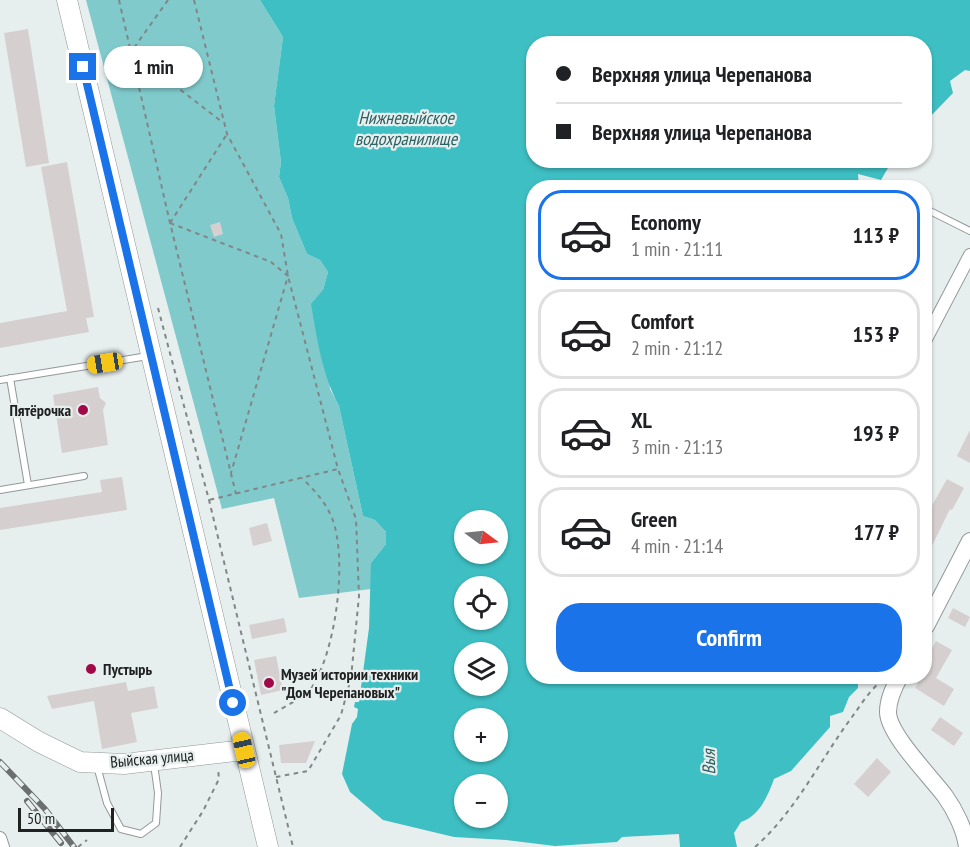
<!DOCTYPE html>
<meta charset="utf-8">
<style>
:root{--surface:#fff;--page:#f2f2f2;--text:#202124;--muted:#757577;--line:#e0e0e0;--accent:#1a73e8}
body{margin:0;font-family:"PT Sans Narrow",sans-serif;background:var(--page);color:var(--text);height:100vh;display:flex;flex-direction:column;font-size:22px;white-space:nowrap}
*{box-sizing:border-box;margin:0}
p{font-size:20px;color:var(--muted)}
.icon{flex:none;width:33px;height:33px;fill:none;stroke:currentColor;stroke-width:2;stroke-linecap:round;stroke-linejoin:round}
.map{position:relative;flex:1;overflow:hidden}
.sheet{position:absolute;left:526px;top:180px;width:406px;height:504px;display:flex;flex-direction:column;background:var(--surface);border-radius:24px;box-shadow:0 2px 4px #0004}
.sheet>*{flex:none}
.hud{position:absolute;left:526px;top:36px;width:406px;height:132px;border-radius:24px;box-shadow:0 2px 4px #0004;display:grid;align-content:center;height:132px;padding:0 30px;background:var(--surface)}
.needle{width:39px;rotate:105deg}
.fabs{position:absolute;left:454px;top:510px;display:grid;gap:12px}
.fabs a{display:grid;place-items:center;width:54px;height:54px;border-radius:50%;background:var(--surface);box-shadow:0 2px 4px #0004;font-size:30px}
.scale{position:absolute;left:18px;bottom:15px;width:96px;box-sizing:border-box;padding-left:6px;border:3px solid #202222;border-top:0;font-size:16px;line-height:21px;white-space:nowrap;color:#202222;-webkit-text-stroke:4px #e7eeee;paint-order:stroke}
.end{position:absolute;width:27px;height:27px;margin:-14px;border:8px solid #1a73e8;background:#fff;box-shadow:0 0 0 3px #fff}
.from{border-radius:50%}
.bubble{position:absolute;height:42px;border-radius:21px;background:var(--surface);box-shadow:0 2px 4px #0004;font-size:20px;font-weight:600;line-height:42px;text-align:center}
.car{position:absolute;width:18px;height:36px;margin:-18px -9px;border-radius:8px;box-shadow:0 0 4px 2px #0007;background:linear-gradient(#f5c518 24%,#345 0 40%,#f5c518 0 76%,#345 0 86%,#f5c518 0)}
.hud b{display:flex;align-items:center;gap:21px;height:57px;font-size:22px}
.hud b+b{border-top:2px solid var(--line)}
.hud i{width:15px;height:15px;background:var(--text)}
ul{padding:10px 0 0;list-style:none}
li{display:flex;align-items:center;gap:18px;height:90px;margin:0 12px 9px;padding:0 18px;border:3px solid var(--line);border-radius:24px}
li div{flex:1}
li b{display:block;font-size:22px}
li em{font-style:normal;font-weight:600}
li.active{border-color:var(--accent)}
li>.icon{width:54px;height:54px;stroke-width:1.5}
.cta{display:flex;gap:12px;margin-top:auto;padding:12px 30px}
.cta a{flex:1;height:69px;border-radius:24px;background:var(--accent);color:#fff;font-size:24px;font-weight:600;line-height:69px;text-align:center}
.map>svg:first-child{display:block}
.green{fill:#80cacc}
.water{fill:#3ebfc3;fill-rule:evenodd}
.building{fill:#d6cfd0}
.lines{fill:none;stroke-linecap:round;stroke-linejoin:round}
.service-casing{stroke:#929899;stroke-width:8}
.minor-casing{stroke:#929899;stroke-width:14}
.tertiary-casing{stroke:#929899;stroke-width:18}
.primary-casing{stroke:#929899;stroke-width:21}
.path{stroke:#818686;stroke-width:2;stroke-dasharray:4.5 4.5;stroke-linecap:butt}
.service{stroke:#fff;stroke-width:6}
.minor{stroke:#fff;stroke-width:12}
.tertiary{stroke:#fff;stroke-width:16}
.primary{stroke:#fff;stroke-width:20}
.rail-casing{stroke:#6c6f6f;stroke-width:6}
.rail{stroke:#e7eeee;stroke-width:4;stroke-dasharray:11;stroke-linecap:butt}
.route{stroke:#1a73e8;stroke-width:8}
.poi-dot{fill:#a10848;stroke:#e7eeee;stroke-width:2}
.labels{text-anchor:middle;stroke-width:4.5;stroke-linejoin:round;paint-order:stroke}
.poi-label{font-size:16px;font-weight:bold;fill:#202222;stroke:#e7eeee;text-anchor:start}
.street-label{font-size:16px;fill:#202222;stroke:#e7eeee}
.water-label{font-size:18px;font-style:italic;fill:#2d6263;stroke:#e7eeee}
</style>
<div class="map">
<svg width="970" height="847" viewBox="0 0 970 847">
<rect width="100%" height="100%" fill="#e7eeee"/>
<path class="green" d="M86,0H260L283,37L274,106L281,162L279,177L288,198L292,218L307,254L320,260L328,272L323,290L330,389L339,406L363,516L375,520L386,532V544L371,563V589L299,598L274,498L222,509Z"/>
<path class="water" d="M260,0H970V71L965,70L950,81L953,93L926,121V44H534V160L892,161L881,180L858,174L859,187L534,188V676L858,677V688L849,697L843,712L830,716V727L791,771L774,779C768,796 759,816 741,822L734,833L737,847H680L679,834L622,837L617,842L555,846L506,840L454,837L383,820L350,792L342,774L352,724L357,717L358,709L354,707L355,702H359L369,628L371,563L386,544V532L375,520L363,516L339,406C322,374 317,339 311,304L323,290L328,272L320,260L307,254L292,218L288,198L279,177L281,162L274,106L283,37ZM465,520H498V554H465ZM465,586H498V620H465ZM465,652H498V686H465ZM465,718H498V752H465ZM465,784H498V818H465Z"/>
<path class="building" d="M28,29L49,163L26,167L4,33Z
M67,162L94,317L86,318L89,332L0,348V323L67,311L41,167Z
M220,222L223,234L214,237L210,225Z
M98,387L100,398L106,403L103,410L108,445L62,453L53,395Z
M970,430V463L957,456Z
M122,477L127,510L0,530V508L102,492L100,480Z
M947,479L964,488L952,510L950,509L926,558V516Z
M267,523L272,541L253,546L249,528Z
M953,608L970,617L965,627L948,618Z
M284,618L287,632L252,639L249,625Z
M936,641L952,650L936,678L954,689L944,706L915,688L921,676H926V659Z
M276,656L283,690L261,695L254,660Z
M126,682L128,691L154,686L158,708L131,713L137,742L102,749L94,701L52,709L47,696Z
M940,717L963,733L954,746L931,730Z
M315,741L306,763H281L279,745Z
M877,758L891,772L868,797L854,784Z"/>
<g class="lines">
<defs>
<path id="service" d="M926,209L970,231
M10,378L28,485
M0,380L148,356
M0,490L84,476
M97,766L107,803L121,829L141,834L156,823L158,793L154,764"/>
<path id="minor" d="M926,339L970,255
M0,838L3,847"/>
<path id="tertiary" d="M926,626L970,541
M900,676C894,687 888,699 888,712C888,734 931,777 945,796C955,810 965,830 967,847"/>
<path id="primary" d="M67,0L268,847
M0,718L39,742L80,762L124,764L244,750"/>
</defs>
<use href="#service" class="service-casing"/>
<use href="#minor" class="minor-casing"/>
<use href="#tertiary" class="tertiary-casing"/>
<use href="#primary" class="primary-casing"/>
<path class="path" d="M119,0L170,223L236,494
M168,0L131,52L221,121
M194,0L227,134L281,234L288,276L338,469L209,500
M170,223L271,262L288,276L231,473
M170,223L227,134
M158,308L209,500L293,847
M274,713C285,706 304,698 312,687C336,650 348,559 332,518C325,501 314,490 302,478
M276,777L308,771L341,715L351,678L359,596L356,519L338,469
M78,847L87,840
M180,847L203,811L219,779L218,769
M755,847C796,811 820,760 852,717C860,706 868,693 878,684"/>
<use href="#service" class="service"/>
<use href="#minor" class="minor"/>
<use href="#tertiary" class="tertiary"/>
<use href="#primary" class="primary"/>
<defs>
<path id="rail" d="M0,762L45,809L74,847
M27,801L61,843"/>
</defs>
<use href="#rail" class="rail-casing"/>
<use href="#rail" class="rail"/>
</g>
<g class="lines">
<path class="route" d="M83,67L233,703"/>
</g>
<g class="poi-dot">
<circle cx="83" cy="410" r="6"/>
<circle cx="91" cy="669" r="6"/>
<circle cx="269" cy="683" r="6"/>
</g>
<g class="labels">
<g class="poi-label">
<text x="71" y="416" text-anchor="end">Пятёрочка</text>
<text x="103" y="675">Пустырь</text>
<text x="281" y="680">Музей истории техники<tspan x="281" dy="18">"Дом Черепановых"</tspan></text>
</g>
<g class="street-label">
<text transform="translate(152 758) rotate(-5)" y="6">Выйская улица</text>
</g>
<g class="water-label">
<text x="406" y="124">Нижневыйское<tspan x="406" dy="21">водохранилище</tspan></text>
<text transform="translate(709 762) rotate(-91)" y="6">Выя</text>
</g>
</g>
</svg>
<div class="fabs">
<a><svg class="needle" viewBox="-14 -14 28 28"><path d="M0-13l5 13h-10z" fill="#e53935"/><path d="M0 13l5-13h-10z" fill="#757577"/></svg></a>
<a><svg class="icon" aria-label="locate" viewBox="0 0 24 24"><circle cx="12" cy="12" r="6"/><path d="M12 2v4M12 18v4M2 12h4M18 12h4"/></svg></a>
<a><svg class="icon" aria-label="layers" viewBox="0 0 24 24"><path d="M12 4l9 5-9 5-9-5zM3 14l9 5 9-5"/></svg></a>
<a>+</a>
<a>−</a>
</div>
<div class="scale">50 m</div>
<i class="end from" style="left:233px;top:703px"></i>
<i class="end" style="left:83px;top:67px"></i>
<div class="bubble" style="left:104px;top:46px;width:99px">1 min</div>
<i class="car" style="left:105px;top:363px;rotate:261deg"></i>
<i class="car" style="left:244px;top:750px;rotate:347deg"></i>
<div class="hud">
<b><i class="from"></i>Верхняя улица Черепанова</b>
<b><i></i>Верхняя улица Черепанова</b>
</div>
<section class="sheet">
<ul>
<li class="active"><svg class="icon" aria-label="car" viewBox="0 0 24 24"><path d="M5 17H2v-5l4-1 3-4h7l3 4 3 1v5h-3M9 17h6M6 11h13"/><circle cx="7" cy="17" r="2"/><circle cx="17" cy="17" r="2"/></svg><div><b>Economy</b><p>1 min · 21:11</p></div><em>113 ₽</em></li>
<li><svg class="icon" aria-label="car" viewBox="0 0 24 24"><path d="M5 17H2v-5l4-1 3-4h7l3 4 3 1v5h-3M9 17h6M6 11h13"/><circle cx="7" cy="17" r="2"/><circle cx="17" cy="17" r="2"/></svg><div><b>Comfort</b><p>2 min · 21:12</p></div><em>153 ₽</em></li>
<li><svg class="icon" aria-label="car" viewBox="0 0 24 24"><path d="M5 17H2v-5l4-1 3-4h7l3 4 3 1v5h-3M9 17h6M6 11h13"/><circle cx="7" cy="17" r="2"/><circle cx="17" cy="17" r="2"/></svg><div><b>XL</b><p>3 min · 21:13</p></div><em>193 ₽</em></li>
<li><svg class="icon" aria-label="car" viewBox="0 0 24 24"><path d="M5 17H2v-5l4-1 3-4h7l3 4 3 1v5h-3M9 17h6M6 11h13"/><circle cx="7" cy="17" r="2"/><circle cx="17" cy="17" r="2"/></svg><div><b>Green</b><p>4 min · 21:14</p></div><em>177 ₽</em></li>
</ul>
<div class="cta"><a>Confirm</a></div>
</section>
</div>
